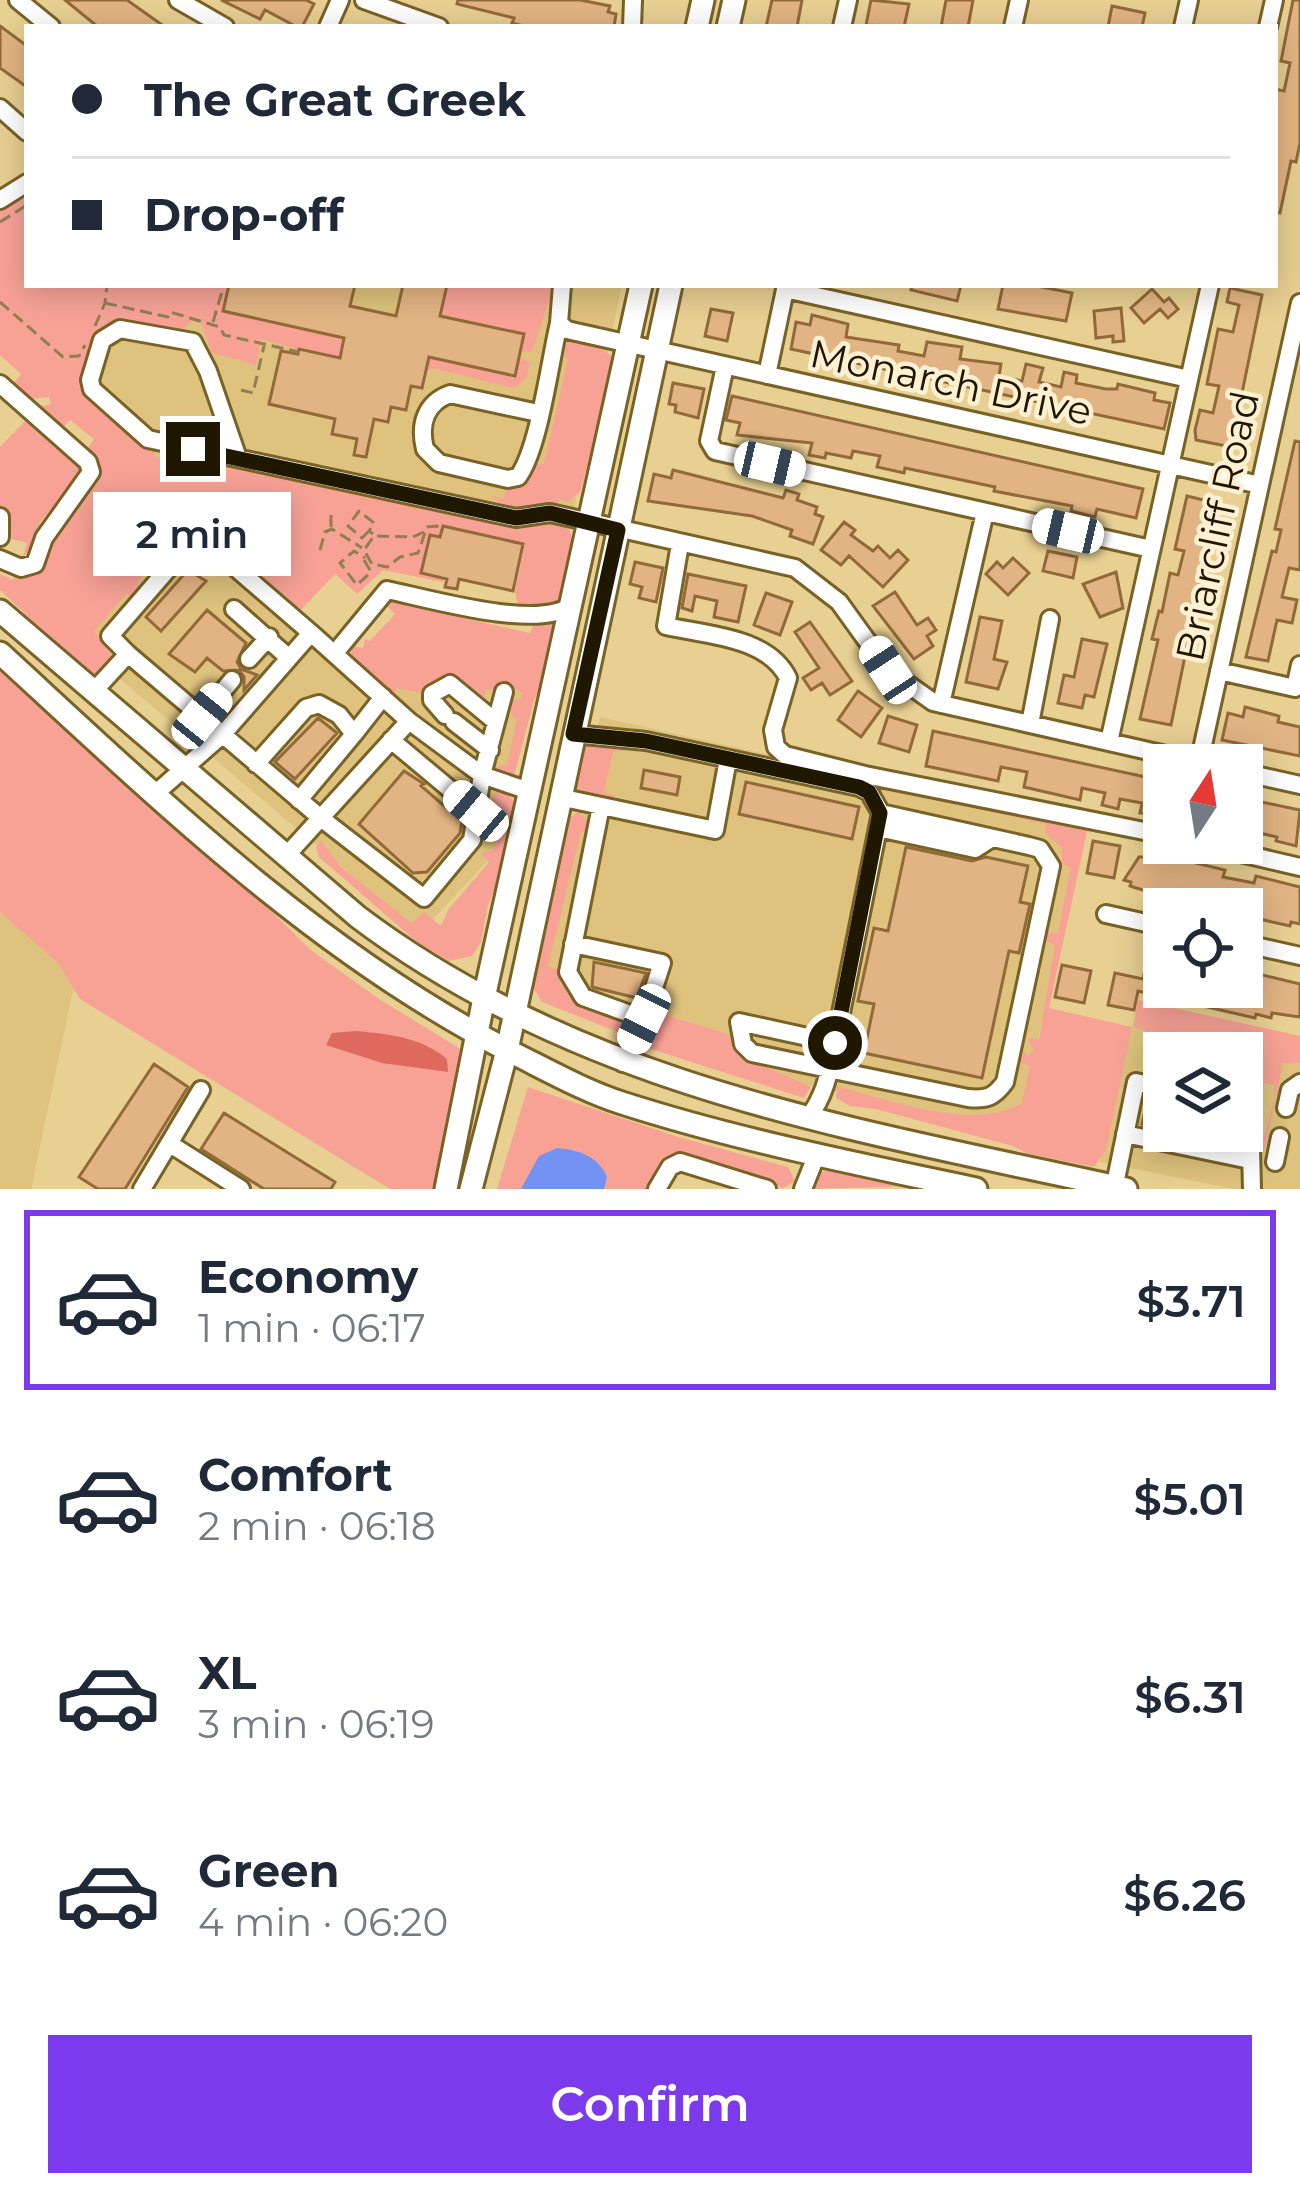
<!DOCTYPE html>
<meta charset="utf-8">
<style>
:root{--surface:#fff;--page:#f2f2f3;--text:#1f2937;--muted:#747a83;--line:#e0e1e3;--accent:#7c3aed}
body{margin:0;font-family:Montserrat,sans-serif;background:var(--page);color:var(--text);height:100vh;display:flex;flex-direction:column;font-size:45px;white-space:nowrap}
*{box-sizing:border-box;margin:0}
p{font-size:39px;color:var(--muted)}
.icon{flex:none;width:66px;height:66px;fill:none;stroke:currentColor;stroke-width:2;stroke-linecap:round;stroke-linejoin:round}
.map{position:relative;height:1189px;overflow:hidden}
.side{display:flex;flex-direction:column;background:var(--surface);flex:1}
.side>*{flex:none}
.top-card{position:absolute;left:24px;top:24px;width:1254px;height:264px;border-radius:0px;box-shadow:0 6px 30px #0003;display:grid;align-content:center;height:264px;padding:0 48px;background:var(--surface)}
.needle{width:78px;rotate:12deg}
.controls{position:absolute;left:1143px;top:744px;display:grid;gap:24px}
.controls a{display:grid;place-items:center;width:120px;height:120px;border-radius:0px;background:var(--surface);box-shadow:0 6px 30px #0003;font-size:60px}
.end{position:absolute;width:54px;height:54px;margin:-27px;border:15px solid #201701;background:#fff;box-shadow:0 0 0 6px #fff}
.from{border-radius:50%}
.bubble{position:absolute;height:84px;border-radius:0px;background:var(--surface);box-shadow:0 6px 30px #0003;font-size:39px;font-weight:600;line-height:84px;text-align:center}
.car{position:absolute;width:36px;height:72px;margin:-36px -18px;border-radius:15px;box-shadow:0 0 9px 3px #0007;background:linear-gradient(#fff 24%,#345 0 40%,#fff 0 76%,#345 0 86%,#fff 0)}
.top-card b{display:flex;align-items:center;gap:42px;height:114px;font-size:45px}
.top-card b+b{border-top:3px solid var(--line)}
.top-card i{width:30px;height:30px;background:var(--text)}
ul{padding:21px 0 0;list-style:none}
li{display:flex;align-items:center;gap:36px;height:180px;margin:0 24px 18px;padding:0 24px;border:6px solid transparent;border-radius:0px}
li div{flex:1}
li b{display:block;font-size:45px}
li em{font-style:normal;font-weight:600}
li.on{border-color:var(--accent)}
li>.icon{width:108px;height:108px;stroke-width:1.5}
.action{display:flex;gap:24px;margin-top:auto;padding:24px 48px}
.action a{flex:1;height:138px;border-radius:0px;background:var(--accent);color:#fff;font-size:48px;font-weight:600;line-height:138px;text-align:center}
.map>svg:first-child{display:block}
.built{fill:#dec27d;fill-rule:evenodd}
.green{fill:#f8a296}
.forest{fill:#de6a5e}
.water{fill:#7293f3}
.building{fill:#e2b483;stroke:#926939;stroke-width:3}
.lines{fill:none;stroke-linecap:round;stroke-linejoin:round}
.minor-casing{stroke:#796226;stroke-width:22}
.major-casing{stroke:#796226;stroke-width:27}
.path{stroke:#917f53;stroke-width:3;stroke-dasharray:12 6;stroke-linecap:butt}
.minor{stroke:#fff;stroke-width:16}
.major{stroke:#fff;stroke-width:21}
.route{stroke:#201701;stroke-width:15}
.labels{text-anchor:middle;stroke-width:9;stroke-linejoin:round;paint-order:stroke}
.street-label{font-size:39px;fill:#201701;stroke:#fef1d3}
</style>
<div class="map">
<svg width="1300" height="1189" viewBox="0 0 1300 1189">
<rect width="100%" height="100%" fill="#e8cf92"/>
<path class="built" d="M27,285H622L565,550L201,505L0,333Z
M192,515L390,691L445,667L529,691L496,852L420,933L80,645Z
M0,701L113,800L31,1189H0Z
M600,717L1087,826L1017,1129L733,1069L563,1004L544,970Z
M1138,1001L1300,1037V1189H1234L1100,1162ZM1164,1053H1242V1131H1164Z"/>
<path class="green" d="M27,188V285H355L338,360L261,339L256,365L212,353L201,323L192,321L181,331L113,322L101,329L92,340L82,378L86,396L121,429L155,448L154,456L211,471L216,459L544,525L560,521C586,540 568,573 560,600L519,609L515,592L524,547L448,529L443,582L383,570L357,594L335,574L298,613L200,550L184,551L171,542L137,583L144,590L138,596L126,594L94,631L117,663L101,678H93L0,590V574L13,580L18,570L37,568L46,559L53,530L97,469L88,448L94,439L70,420L63,427L41,406L51,405L49,397L32,399L14,383L21,374L0,355V204Z
M446,285H554L532,352H519V357L530,363L526,378L514,388L433,368L422,376Z
M568,339C586,342 605,345 615,362L580,492L568,502L558,498L559,504C523,501 523,521 491,496L504,499L506,491L523,485L536,464H544L568,360L564,356Z
M25,412L82,466V472L40,522L35,548L23,556L27,543L12,539L9,516L0,508V447L27,419Z
M392,602L530,633L535,621L550,618L555,622L549,664L533,704L513,780L494,774L496,766L507,765L517,719L512,716L510,699H521L522,692L499,684L494,690L486,689L483,701L493,704L489,708L444,678L435,681L425,694L396,688L394,696L352,660L351,646L363,648L365,639L370,641L395,614L387,606Z
M0,671L247,888L312,951L379,999L459,1048L464,1062L435,1189H390L80,999L58,963L0,912Z
M588,743L624,746L623,751H613L604,792L615,796L610,801L573,789L580,748Z
M905,787L1088,827L1049,1008L1132,1027L1106,1150L1094,1167L1026,1153L1013,1146L876,1109L850,1106L836,1098L837,1086C887,1100 976,1132 1022,1103L1030,1066L1020,1062L1024,1051L1028,1056L1034,1050L1027,1038L1039,1039L1055,945L1046,941L1047,932L1058,934L1071,867L1062,864V848L1045,833L1046,824L905,792Z
M495,792L509,795L517,806L505,864L488,905L481,942L472,956L449,961L417,942L319,857L316,847L321,841L340,866L411,923L424,912L441,926L448,910L489,862L480,853L493,851L503,809L492,806Z
M578,812L589,822L591,832H581L548,966L561,970L560,984L586,1002L591,1011L608,1010L628,1024V1036L542,1002L532,986L548,900L555,889L571,817Z
M1138,1000L1300,1036V1063H1283L1264,1151L1260,1150L1275,1097L1274,1085L1243,1078L1242,1053L1168,1039L1153,1031L1149,1040L1145,1030L1134,1027Z
M656,1012L733,1036L746,1058L811,1087L804,1098L651,1049L644,1043Z
M528,1087L678,1137L788,1167L795,1181L783,1188L673,1156L653,1189H497Z
M830,1169L914,1186L810,1189L818,1174Z"/>
<path class="forest" d="M356,1031C390,1034 420,1037 447,1059L448,1072L382,1063L326,1045L332,1033Z"/>
<path class="water" d="M557,1148C579,1150 598,1156 607,1177L604,1189H521L539,1156Z"/>
<path class="building" d="M65,0H127L165,27H98Z
M221,0H306L314,4L302,27H297L265,10L260,19Z
M458,0H580L610,6L608,12L616,14L614,27H527L512,23L514,18L457,4Z
M772,0H802L797,27H766Z
M871,0L909,4L904,27L866,25Z
M946,0H973L968,27H941Z
M1293,0H1300V143L1296,162L1291,161L1280,213L1275,212V89L1284,91L1290,63L1281,61Z
M1112,6L1145,13L1142,27H1108Z
M0,26L27,46V87L0,68Z
M229,285H355L350,306L396,316L403,285H447L440,316L524,334L515,376L429,357L422,388L411,386L406,410L391,407L388,422L374,419L366,457L354,455L357,439L332,434L335,419L269,404L281,351L298,354L299,349L340,358L344,338L223,311Z
M912,285H961L957,301L911,290Z
M1003,285H1032L1072,293L1066,321L998,309Z
M1230,288L1262,295L1231,447L1196,440L1195,430L1200,410L1213,413L1219,386L1207,384L1218,329L1233,332L1239,305L1227,302Z
M1152,289L1164,302L1169,298L1178,309L1168,318L1160,309L1144,323L1131,308Z
M1121,308L1124,341L1113,342V336L1096,338L1094,311Z
M711,309L733,313L727,341L705,336Z
M812,315L848,324L846,337L899,345L898,351L924,356L927,342L962,347L960,359L1001,364L999,376L1022,381L1026,364L1043,368L1039,382L1061,387L1064,372L1077,375L1076,383L1106,389H1117L1118,384L1155,393L1154,400L1170,403L1164,429L791,349L796,322L810,325Z
M673,383L704,389L698,418L675,412L676,405L669,404Z
M732,396L1143,489L1136,518L1097,509L1095,517L1071,511L1072,506L994,491L995,487L905,468L904,473L877,467L880,456L853,451L851,458L826,453L825,458L809,455L812,443L737,435L740,423L726,420Z
M1295,441L1300,442V570L1289,568L1282,597L1297,600L1292,623L1277,620L1268,661L1246,657L1272,551L1276,552L1281,530L1275,529Z
M673,470L783,498L786,490L799,494L797,500L817,507L815,514L823,517L813,544L790,536L792,530L752,516L648,501L654,474L671,478Z
M1187,496L1216,503L1171,725L1140,719L1158,640L1152,639L1159,611L1162,612L1170,573L1178,575L1184,551L1175,549Z
M844,522L855,530L851,535L873,551L878,546L890,558L898,550L908,560L883,587L849,556L841,565L821,550Z
M443,526L523,544L513,591L459,579L457,589L445,587L447,579L421,573L430,535L440,537Z
M1048,551L1077,557L1073,578L1043,571Z
M1013,558L1029,573L1008,595L986,574L997,562L1003,568Z
M635,562L663,568L656,602L639,598L642,587L630,584Z
M188,570L206,581L161,631L146,617Z
M1116,572L1123,608L1100,617L1083,584Z
M688,574L746,586L738,622L714,617L717,601L695,596L692,611L682,608Z
M895,592L917,625L928,618L936,630L927,636L933,646L914,659L873,606Z
M766,593L792,602L780,635L754,625Z
M207,610L246,643L237,662L241,669L257,675L244,690V677L239,670L223,671L207,658L195,672L169,654Z
M980,617L1002,621L994,659L1007,662L998,689L966,682Z
M810,622L852,681L830,695L822,683L811,690L803,678L819,668L795,632Z
M1082,639L1107,644L1094,697L1085,695L1082,708L1058,703L1064,675L1074,677Z
M858,691L882,708L861,737L838,720Z
M1245,707L1279,716L1278,722L1300,727V756L1222,740L1228,713L1243,717Z
M888,716L917,725L909,752L879,743Z
M318,718L337,733L295,779L275,762Z
M933,731L1164,781V815L1140,813L1142,803L1120,799L1118,809L1102,805L1105,793L1082,788L1080,800L1024,787L1027,772L1001,767L998,781L926,766Z
M644,770L680,777L677,795L641,788Z
M404,771L424,784L421,786L462,821L460,833L427,872L413,873L359,824Z
M746,782L859,807L852,839L739,814Z
M1242,798L1300,810L1296,846L1276,841L1277,837L1242,829Z
M1093,841L1120,846L1114,878L1087,873Z
M906,847L972,861L986,857L1028,866L1020,902L1030,904L1019,953L1009,951L982,1078L864,1053L874,1004L858,1001L874,928L888,931Z
M1154,853L1225,870L1223,877L1254,883L1256,876L1300,887V924L1291,922L1290,926L1242,915V909H1213L1174,900L1130,886L1131,882L1124,880L1139,857H1153Z
M1149,949L1164,952V987H1242V970L1300,984V1017L1272,1013L1271,1018L1256,1014L1255,1018L1138,991L1134,1010L1108,1005L1115,973L1143,979Z
M594,962L646,973L637,998L592,987Z
M1062,965L1091,971L1084,1003L1055,997Z
M1165,1036L1224,1048L1223,1053H1162Z
M154,1064L188,1087L125,1189H98L79,1177Z
M1148,1098L1164,1100V1129L1142,1124Z
M224,1113L335,1182L331,1189H264L201,1149Z"/>
<g class="lines">
<defs>
<path id="minor" d="M18,0L51,27
M178,0L225,27
M364,0L439,27
M328,27L340,0
M632,27L633,0
M842,27L848,0
M1013,27L1019,0
M1183,27L1189,0
M1268,27L1274,0
M0,108L27,132
M0,200L27,183
M562,285L559,323L567,330L1260,485
M785,289L1189,379
M725,366L709,441L715,451L1151,549
M767,375L786,285
M0,384L88,462L91,472L44,538L35,564L21,568L0,559
M538,413L450,394C425,403 419,425 425,449L439,463L508,479L518,477C539,449 550,361 559,323
M238,458L208,371L193,342L120,329L102,340L90,380L92,389L148,439L516,518L550,513L795,568L839,602L888,670L933,702L1210,765
M0,517V537
M680,544L666,626C707,635 768,637 788,678L773,730L776,747L785,755L865,775L1164,835
M234,609L289,658
M335,653L387,590C430,599 533,629 569,607
M128,654L322,819L424,898L472,840L482,775L504,692
M249,659L269,637
M1219,671L1295,688L1300,665
M93,692L128,654L110,636L181,554L195,559L216,551L311,633
M941,704L985,512
M445,715L432,700V694L450,684L496,722
M202,716L232,680
M454,722L490,750
M1030,724L1050,619
M354,734L383,697
M573,734L646,741L859,787L869,792L881,813
M391,740L476,811
M1109,742L1210,285
M1199,763L1300,303
M256,764L306,708L319,704L339,715L354,734L299,800
M1242,772L1300,785
M156,793L222,735L311,633L409,721
M559,797L715,830L728,759
M601,806L568,972L583,997L644,1019L623,1063
M878,828L975,849L992,838
M1198,843L1300,867
M285,857L409,721L482,775L529,791
M1106,914L1164,927
M1242,943L1300,956
M573,944L662,963L644,1019
M1242,1105L1250,1107L1252,1189
M1286,1108L1290,1090L1300,1083
M808,1118C826,1094 829,1072 835,1043L881,813L1029,846L1040,849L1051,866L1005,1082C994,1097 987,1100 968,1098L752,1053L743,1044L739,1022L835,1043
M1125,1134L1250,1160
M170,1144L241,1189
M1275,1162L1280,1137
M142,1189L201,1090
M657,1189L670,1167L680,1162L767,1189
M803,1189L817,1154
M1114,1189L1136,1082L1164,1088"/>
<path id="major" d="M697,27L703,0
M728,27L734,0
M0,611L358,917C585,1088 856,1129 1126,1189
M0,653C160,800 319,955 515,1054C549,1071 585,1091 622,1103C737,1140 858,1164 976,1189
M446,1189L484,998L641,285
M471,1189L507,1050L671,285"/>
</defs>
<use href="#minor" class="minor-casing"/>
<use href="#major" class="major-casing"/>
<path class="path" d="M0,222L27,205
M0,302L63,357L79,356L85,345
M105,303L168,317L170,312L220,327L224,335L299,352
M213,322L224,285
M95,326L105,303L107,285
M241,390L253,393L264,346
M331,527V513
M369,531L362,538L348,526L359,511L374,523L369,531L373,534
M424,532L413,537L374,536L364,550L372,564L387,567L400,557L418,553L427,527L437,526L441,534
M320,550L325,532L332,529L362,548
M364,560L371,572L357,585L340,563L354,551L365,558
M489,823L503,826L504,818L509,819"/>
<use href="#minor" class="minor"/>
<use href="#major" class="major"/>
</g>
<g class="lines">
<path class="route" d="M193,449L516,518L550,513L618,530L573,734L646,741L859,787L869,792L880,813L835,1043"/>
</g>
<g class="labels">
<g class="street-label">
<text transform="translate(951 382) rotate(12)" y="14">Monarch Drive</text>
<text transform="translate(1217 526) rotate(-78)" y="14">Briarcliff Road</text>
</g>
</g>
</svg>
<div class="controls">
<a><svg class="needle" viewBox="-14 -14 28 28"><path d="M0-13l5 13h-10z" fill="#e53935"/><path d="M0 13l5-13h-10z" fill="#747a83"/></svg></a>
<a><svg class="icon" aria-label="locate" viewBox="0 0 24 24"><circle cx="12" cy="12" r="6"/><path d="M12 2v4M12 18v4M2 12h4M18 12h4"/></svg></a>
<a><svg class="icon" aria-label="layers" viewBox="0 0 24 24"><path d="M12 4l9 5-9 5-9-5zM3 14l9 5 9-5"/></svg></a>
</div>
<i class="end from" style="left:835px;top:1043px"></i>
<i class="end" style="left:193px;top:449px"></i>
<div class="bubble" style="left:93px;top:492px;width:198px">2 min</div>
<i class="car" style="left:770px;top:464px;rotate:103deg"></i>
<i class="car" style="left:1068px;top:531px;rotate:283deg"></i>
<i class="car" style="left:888px;top:670px;rotate:327deg"></i>
<i class="car" style="left:202px;top:716px;rotate:39deg"></i>
<i class="car" style="left:476px;top:811px;rotate:310deg"></i>
<i class="car" style="left:644px;top:1019px;rotate:206deg"></i>
<div class="top-card">
<b><i class="from"></i>The Great Greek</b>
<b><i></i>Drop-off</b>
</div>
</div>
<section class="side">
<ul>
<li class="on"><svg class="icon" aria-label="car" viewBox="0 0 24 24"><path d="M5 17H2v-5l4-1 3-4h7l3 4 3 1v5h-3M9 17h6M6 11h13"/><circle cx="7" cy="17" r="2"/><circle cx="17" cy="17" r="2"/></svg><div><b>Economy</b><p>1 min · 06:17</p></div><em>$3.71</em></li>
<li><svg class="icon" aria-label="car" viewBox="0 0 24 24"><path d="M5 17H2v-5l4-1 3-4h7l3 4 3 1v5h-3M9 17h6M6 11h13"/><circle cx="7" cy="17" r="2"/><circle cx="17" cy="17" r="2"/></svg><div><b>Comfort</b><p>2 min · 06:18</p></div><em>$5.01</em></li>
<li><svg class="icon" aria-label="car" viewBox="0 0 24 24"><path d="M5 17H2v-5l4-1 3-4h7l3 4 3 1v5h-3M9 17h6M6 11h13"/><circle cx="7" cy="17" r="2"/><circle cx="17" cy="17" r="2"/></svg><div><b>XL</b><p>3 min · 06:19</p></div><em>$6.31</em></li>
<li><svg class="icon" aria-label="car" viewBox="0 0 24 24"><path d="M5 17H2v-5l4-1 3-4h7l3 4 3 1v5h-3M9 17h6M6 11h13"/><circle cx="7" cy="17" r="2"/><circle cx="17" cy="17" r="2"/></svg><div><b>Green</b><p>4 min · 06:20</p></div><em>$6.26</em></li>
</ul>
<div class="action"><a>Confirm</a></div>
</section>
